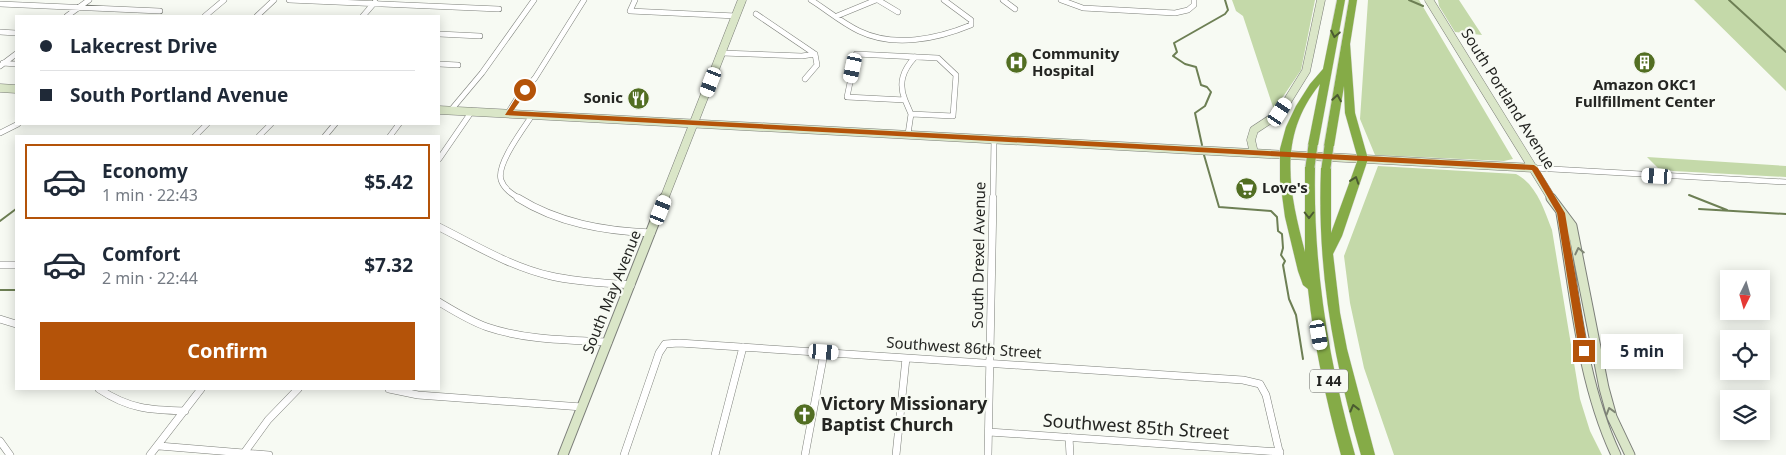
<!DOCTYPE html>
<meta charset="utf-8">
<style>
:root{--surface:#fff;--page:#f6f6f7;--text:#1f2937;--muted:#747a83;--line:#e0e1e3;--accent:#b45309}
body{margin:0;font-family:"Noto Sans",sans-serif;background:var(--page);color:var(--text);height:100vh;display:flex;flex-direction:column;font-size:19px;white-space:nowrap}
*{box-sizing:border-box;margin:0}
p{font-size:16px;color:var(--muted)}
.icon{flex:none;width:28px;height:28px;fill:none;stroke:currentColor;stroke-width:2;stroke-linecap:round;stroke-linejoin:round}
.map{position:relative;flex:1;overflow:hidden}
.panel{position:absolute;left:15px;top:135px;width:425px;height:255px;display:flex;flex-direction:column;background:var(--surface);border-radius:0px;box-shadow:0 2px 12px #0003}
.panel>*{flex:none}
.guide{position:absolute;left:15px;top:15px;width:425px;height:110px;border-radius:0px;box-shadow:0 2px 12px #0003;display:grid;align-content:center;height:110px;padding:0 25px;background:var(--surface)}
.needle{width:32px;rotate:185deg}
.buttons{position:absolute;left:1720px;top:270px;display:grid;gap:10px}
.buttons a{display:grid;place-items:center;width:50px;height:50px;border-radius:0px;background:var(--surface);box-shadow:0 2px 12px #0003;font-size:25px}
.end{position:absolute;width:22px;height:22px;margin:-11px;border:6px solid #b45309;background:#fff;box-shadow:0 0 0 2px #fff}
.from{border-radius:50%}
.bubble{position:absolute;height:35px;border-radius:0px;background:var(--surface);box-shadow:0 2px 12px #0003;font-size:16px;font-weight:700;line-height:35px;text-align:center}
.car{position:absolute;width:15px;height:30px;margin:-15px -8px;border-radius:6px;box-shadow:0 0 4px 1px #0007;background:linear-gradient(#fff 24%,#345 0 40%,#fff 0 76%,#345 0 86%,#fff 0)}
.guide b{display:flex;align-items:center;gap:18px;height:48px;font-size:19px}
.guide b+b{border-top:1px solid var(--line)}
.guide i{width:12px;height:12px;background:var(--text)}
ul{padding:9px 0 0;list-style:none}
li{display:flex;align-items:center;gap:15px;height:75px;margin:0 10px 8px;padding:0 15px;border:2px solid transparent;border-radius:0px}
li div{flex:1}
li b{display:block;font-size:19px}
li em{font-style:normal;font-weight:700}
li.active{border-color:var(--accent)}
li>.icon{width:45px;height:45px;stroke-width:1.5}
.primary-button{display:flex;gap:10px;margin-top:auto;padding:10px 25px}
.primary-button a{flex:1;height:58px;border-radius:0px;background:var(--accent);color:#fff;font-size:20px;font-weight:700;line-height:58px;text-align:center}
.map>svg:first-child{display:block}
.green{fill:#c4d9a9}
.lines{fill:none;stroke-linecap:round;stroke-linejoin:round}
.stream{stroke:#6d7f54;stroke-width:2}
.street-far1-casing{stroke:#7c7f79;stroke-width:6}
.street-casing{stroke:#7c7f79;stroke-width:8}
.secondary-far1-casing{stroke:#7c7f79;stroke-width:9}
.secondary-casing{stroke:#7c7f79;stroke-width:11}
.highway-casing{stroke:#d8d8d7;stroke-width:1}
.street-far1{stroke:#fff;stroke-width:5}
.street{stroke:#fff;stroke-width:7}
.secondary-far1{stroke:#dae6c8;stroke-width:8}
.secondary{stroke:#dae6c8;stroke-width:9}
.highway{fill:#85ab47;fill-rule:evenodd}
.highway-bridge-casing{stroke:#d8d8d7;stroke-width:11;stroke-linecap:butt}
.highway-bridge{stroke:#85ab47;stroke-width:9}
.oneway{stroke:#4b5b31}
.oneway2{stroke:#7f8675}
.route{fill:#b45309}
.labels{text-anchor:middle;stroke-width:4.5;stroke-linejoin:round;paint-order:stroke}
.shield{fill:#f7faf3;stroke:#636561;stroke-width:1}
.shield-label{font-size:14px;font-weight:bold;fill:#242522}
.poi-label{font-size:15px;font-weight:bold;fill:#242522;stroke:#f7faf3;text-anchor:start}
.street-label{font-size:15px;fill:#242522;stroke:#f7faf3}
.near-poi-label{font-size:18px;font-weight:bold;fill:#242522;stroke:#f7faf3;text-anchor:start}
.near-street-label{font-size:18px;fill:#242522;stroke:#f7faf3}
</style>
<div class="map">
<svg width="1786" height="455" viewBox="0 0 1786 455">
<rect width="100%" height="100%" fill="#f7faf3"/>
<path class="green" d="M1232,0H1315L1301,70L1274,110L1243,16L1236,11Z
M1368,0H1419L1513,159L1504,161L1375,155L1360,119Z
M1438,0H1459L1482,35L1455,32L1439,6Z
M1694,0H1786V91Z
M1647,157L1786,166V177L1673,171L1658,168Z
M1378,166L1516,174C1536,184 1544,209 1552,230L1580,399L1590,431L1602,455H1394L1364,368L1350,303L1344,256Z"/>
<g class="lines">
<path class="stream" d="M1409,0L1423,6
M1729,0L1786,52
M1202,145L1195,113L1205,106L1211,92L1207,87L1201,85L1196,67L1185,64L1173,56L1177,52L1174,43L1225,14L1228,10L1225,0
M1204,155L1219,207L1271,211L1277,217L1278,231L1282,234L1283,248L1281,255L1285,261L1283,265L1289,299L1296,315L1303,359
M1689,195L1727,210
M1699,209L1786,214
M0,221L16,209
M0,290H16"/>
<defs>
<path id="street-far1" d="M289,0L499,9
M635,0L630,11L736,16
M811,0C827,10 842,23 859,31C894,48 937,39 971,25V20L944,0
M878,0L898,12
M1003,0L1015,9
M1061,0L1083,8L1175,13L1188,10L1194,5V0
M0,4L160,11
M756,14L815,54L817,65L805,79
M67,16L89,0
M205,16L224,0
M257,16L274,0
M363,16L375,2
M837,16L876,0
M0,32L16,33
M439,34L480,36
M722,53L802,56L815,54
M856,54L938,58L956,75L953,116L911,114L905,100L847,97Z
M3,63L16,64
M439,64L458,65
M0,66L16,54
M905,100C898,83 903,70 915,57
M451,110L482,73L534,0
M508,113L518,97L535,78L584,0
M0,133L18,124
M908,134L911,114
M195,136L207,124
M259,136L271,124
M325,136L335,124
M390,136L399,124
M439,159L472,111
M1534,168L1786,182
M520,199C512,194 504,189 501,180C496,164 524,128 533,114
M993,199L994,139"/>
<path id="street" d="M518,198C558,223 604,231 651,233
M439,227C475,245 511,267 551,276C577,282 604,283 631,285
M0,265H16
M439,302C454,311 470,321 487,327C525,340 568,340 608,342
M0,319L16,324
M99,389C129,409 150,410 185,411
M389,389L418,395L582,407
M989,432L1280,452
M1069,437L1070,455
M0,441L10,455
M159,446L269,455
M244,453L268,420L298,389
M150,455L201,389
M624,455L659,353L665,344L679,343L1243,380L1260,384L1266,395L1280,455
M715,455L743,347
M805,455L824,353
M896,455L906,358
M988,455L993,198"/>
<path id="secondary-far1" d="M1429,0L1552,199
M0,88L16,89
M439,110L1534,168
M1254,153L1251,140L1254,130L1280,113L1306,71L1321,0
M664,199L742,0"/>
<path id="secondary" d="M1551,198L1572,226L1604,388L1612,417L1630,455
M1561,213C1575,294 1581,380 1616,455
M563,455L664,198"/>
<path id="highway" d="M1337,0H1345L1318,145L1313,148L1308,145L1320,84C1277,137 1289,191 1305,252V167L1310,164L1315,167C1313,267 1328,359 1355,455H1341C1326,400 1314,345 1308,289L1303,285L1298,271L1285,217L1280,180V149L1286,127L1296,106L1310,84L1323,69Z
M1349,0H1357L1350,44L1355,113L1368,159L1342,236L1333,254L1340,313L1347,349L1375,455H1361C1333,357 1317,270 1321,168L1326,165L1331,168V233L1358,159L1345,113L1344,86L1334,146L1329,149L1324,146Z"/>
</defs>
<use href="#street-far1" class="street-far1-casing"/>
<use href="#street" class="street-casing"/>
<use href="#secondary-far1" class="secondary-far1-casing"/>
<use href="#secondary" class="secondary-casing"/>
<use href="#highway" class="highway-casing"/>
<use href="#street-far1" class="street-far1"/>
<use href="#street" class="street"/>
<use href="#secondary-far1" class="secondary-far1"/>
<use href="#secondary" class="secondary"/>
<use href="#highway" class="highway"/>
<defs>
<path id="highway-bridge" d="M1310,167L1313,145
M1326,168L1329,146"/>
</defs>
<use href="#highway-bridge" class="highway-bridge-casing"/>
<use href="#highway-bridge" class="highway-bridge"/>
</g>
<defs><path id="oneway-chevron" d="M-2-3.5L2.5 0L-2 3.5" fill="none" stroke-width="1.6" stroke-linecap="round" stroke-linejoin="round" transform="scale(1.25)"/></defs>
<g class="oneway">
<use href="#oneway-chevron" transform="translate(1335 34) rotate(101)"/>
<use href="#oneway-chevron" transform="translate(1337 98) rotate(-81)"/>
<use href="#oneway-chevron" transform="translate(1355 180) rotate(-71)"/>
<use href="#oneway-chevron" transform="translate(1309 215) rotate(90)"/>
<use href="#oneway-chevron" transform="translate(1354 408) rotate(-104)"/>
</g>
<g class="oneway2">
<use href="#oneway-chevron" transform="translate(1579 251) rotate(-103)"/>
<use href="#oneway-chevron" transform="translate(1610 411) rotate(-107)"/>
</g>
<path class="route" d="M522,88L528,90L513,111L1534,165L1538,168L1565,213L1588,351L1584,354L1579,351L1557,213L1532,170L505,115Z"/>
<defs>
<symbol id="building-disc" viewBox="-11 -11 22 22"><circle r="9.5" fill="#526e22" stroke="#f7faf3"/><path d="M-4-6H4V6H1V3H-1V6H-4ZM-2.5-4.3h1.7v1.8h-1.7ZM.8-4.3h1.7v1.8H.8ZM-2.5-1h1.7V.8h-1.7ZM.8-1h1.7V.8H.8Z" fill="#fff"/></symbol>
<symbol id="hospital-disc" viewBox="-11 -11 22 22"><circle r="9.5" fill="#526e22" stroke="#f7faf3"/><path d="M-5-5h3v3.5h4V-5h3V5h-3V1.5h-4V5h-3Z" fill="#fff"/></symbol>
<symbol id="restaurant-disc" viewBox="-11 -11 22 22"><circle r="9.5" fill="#526e22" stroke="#f7faf3"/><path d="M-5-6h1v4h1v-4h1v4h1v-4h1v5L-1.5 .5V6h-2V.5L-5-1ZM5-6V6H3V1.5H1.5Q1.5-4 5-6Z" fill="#fff"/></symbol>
<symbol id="supermarket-disc" viewBox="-11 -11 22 22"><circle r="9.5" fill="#526e22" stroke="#f7faf3"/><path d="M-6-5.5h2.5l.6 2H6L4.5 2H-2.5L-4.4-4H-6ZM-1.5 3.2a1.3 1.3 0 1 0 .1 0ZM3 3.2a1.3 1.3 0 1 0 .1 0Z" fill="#fff"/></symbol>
<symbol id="church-disc" viewBox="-11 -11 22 22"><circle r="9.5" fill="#526e22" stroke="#f7faf3"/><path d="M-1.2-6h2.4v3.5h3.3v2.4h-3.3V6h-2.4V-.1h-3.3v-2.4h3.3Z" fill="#fff"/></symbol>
</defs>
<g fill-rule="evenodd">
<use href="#building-disc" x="1632" y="50" width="25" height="25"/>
<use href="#hospital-disc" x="1004" y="50" width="25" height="25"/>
<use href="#restaurant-disc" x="626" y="86" width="25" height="25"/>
<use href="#supermarket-disc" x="1234" y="176" width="25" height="25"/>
<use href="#church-disc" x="792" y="402" width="25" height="25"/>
</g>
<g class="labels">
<rect class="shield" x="1310" y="369.5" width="38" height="23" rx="4"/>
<g class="shield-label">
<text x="1329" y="386">I 44</text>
</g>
<g class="poi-label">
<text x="1032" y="59">Community<tspan x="1032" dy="17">Hospital</tspan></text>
<text x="1645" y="90" text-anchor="middle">Amazon OKC1<tspan x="1645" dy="17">Fullfillment Center</tspan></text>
<text x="623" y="103" text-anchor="end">Sonic</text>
<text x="1262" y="193">Love's</text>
</g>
<g class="street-label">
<text transform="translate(1508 99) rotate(58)" y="5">South Portland Avenue</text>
<text transform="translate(979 255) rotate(-89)" y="5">South Drexel Avenue</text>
<text transform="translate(612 292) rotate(-68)" y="5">South May Avenue</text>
<text transform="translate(964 348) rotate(4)" y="5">Southwest 86th Street</text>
</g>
<g class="near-poi-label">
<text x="821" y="410">Victory Missionary<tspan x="821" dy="21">Baptist Church</tspan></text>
</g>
<g class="near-street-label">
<text transform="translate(1136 427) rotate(4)" y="6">Southwest 85th Street</text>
</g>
</g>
</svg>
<div class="buttons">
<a><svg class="needle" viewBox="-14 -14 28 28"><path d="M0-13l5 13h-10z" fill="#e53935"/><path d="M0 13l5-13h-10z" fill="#747a83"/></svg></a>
<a><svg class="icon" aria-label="locate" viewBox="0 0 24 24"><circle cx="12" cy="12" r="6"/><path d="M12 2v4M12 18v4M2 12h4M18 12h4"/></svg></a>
<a><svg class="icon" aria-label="layers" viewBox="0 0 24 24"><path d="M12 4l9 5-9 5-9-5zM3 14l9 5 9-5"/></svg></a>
</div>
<i class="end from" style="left:525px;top:90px"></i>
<i class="end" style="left:1584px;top:351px"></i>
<div class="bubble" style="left:1601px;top:334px;width:82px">5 min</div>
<i class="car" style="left:853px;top:68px;rotate:192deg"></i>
<i class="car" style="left:711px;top:82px;rotate:201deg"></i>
<i class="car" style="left:1280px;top:112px;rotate:33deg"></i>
<i class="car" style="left:1657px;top:176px;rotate:273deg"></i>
<i class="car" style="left:661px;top:210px;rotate:22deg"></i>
<i class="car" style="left:1319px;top:335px;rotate:170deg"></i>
<i class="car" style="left:824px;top:352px;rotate:94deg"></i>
<div class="guide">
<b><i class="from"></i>Lakecrest Drive</b>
<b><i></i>South Portland Avenue</b>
</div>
<section class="panel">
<ul>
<li class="active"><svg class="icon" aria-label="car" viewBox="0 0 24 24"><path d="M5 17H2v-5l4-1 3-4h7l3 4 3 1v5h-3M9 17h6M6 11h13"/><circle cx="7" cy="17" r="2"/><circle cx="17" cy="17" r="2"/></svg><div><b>Economy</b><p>1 min · 22:43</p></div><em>$5.42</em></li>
<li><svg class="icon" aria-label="car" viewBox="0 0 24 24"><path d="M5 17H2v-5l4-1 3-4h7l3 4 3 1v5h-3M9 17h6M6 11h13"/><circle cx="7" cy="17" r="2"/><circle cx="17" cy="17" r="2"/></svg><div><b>Comfort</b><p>2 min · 22:44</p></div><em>$7.32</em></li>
</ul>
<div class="primary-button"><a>Confirm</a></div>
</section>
</div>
